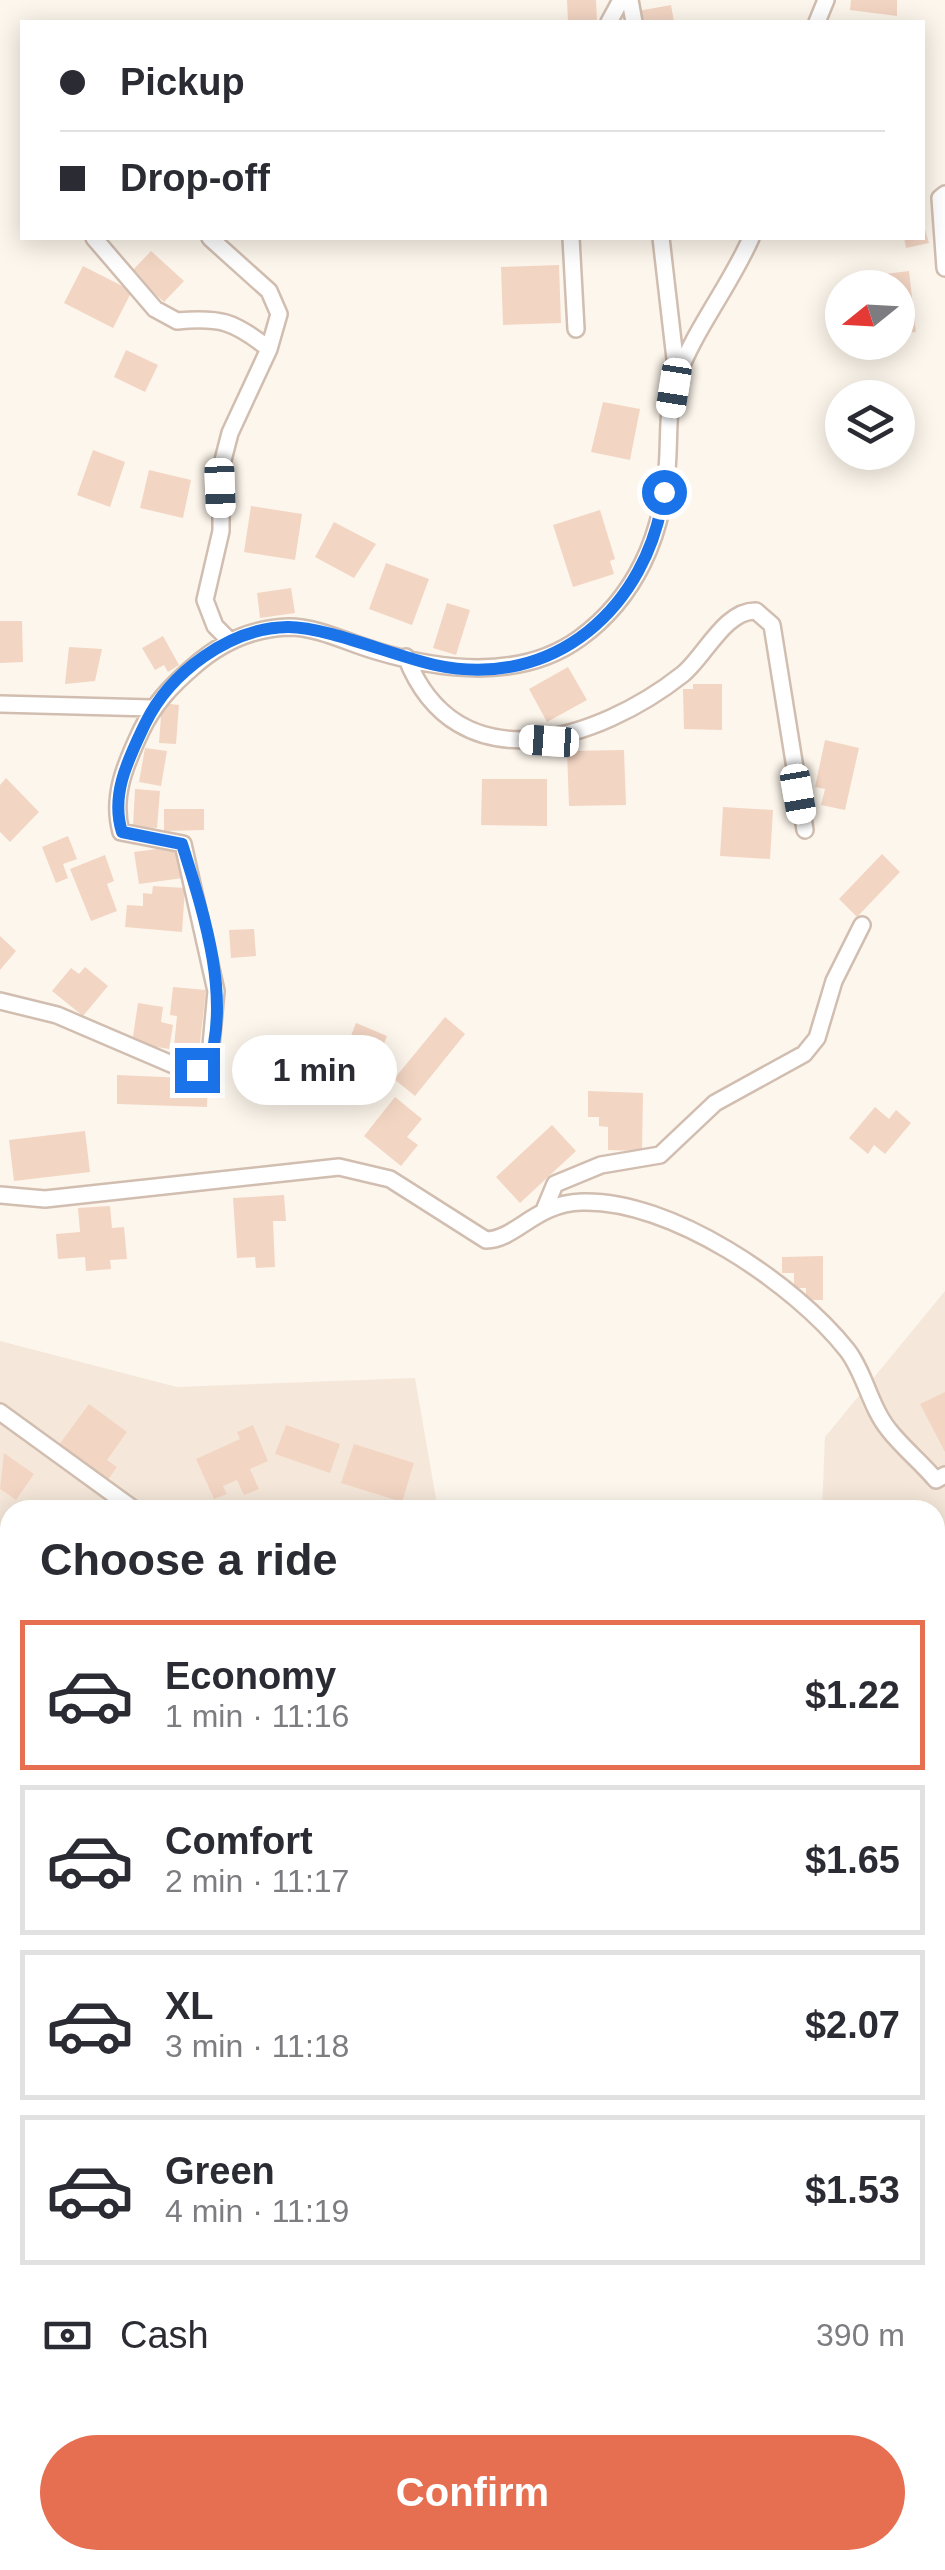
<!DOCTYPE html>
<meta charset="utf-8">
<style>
:root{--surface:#fff;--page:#f7f7f7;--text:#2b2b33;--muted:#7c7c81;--line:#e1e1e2;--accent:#e76f51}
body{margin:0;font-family:Arial,sans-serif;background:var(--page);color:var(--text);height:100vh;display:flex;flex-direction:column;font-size:38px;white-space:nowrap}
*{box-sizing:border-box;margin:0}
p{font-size:32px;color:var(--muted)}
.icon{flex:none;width:55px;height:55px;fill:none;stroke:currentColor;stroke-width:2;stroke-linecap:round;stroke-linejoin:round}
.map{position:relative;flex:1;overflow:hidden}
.sheet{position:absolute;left:0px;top:1500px;width:945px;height:1070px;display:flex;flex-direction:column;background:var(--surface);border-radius:30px 30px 0 0;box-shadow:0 5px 25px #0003}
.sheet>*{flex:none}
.hud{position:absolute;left:20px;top:20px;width:905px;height:220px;border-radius:0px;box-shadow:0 5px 25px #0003;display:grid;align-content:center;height:220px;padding:0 40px;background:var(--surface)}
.needle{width:65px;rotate:252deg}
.controls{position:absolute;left:825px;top:270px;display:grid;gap:20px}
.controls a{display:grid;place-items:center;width:90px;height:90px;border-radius:50%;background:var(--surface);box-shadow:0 5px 25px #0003;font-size:50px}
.end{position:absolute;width:45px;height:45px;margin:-22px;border:12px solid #1a73e8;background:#fff;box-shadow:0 0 0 5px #fff}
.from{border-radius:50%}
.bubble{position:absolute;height:70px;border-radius:35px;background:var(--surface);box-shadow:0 5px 25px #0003;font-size:32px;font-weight:700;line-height:70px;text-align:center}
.car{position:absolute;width:30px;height:60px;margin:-30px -15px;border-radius:12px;box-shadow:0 0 8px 2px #0007;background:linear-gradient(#fff 24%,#345 0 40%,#fff 0 76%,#345 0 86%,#fff 0)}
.hud b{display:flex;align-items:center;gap:35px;height:95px;font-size:38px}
.hud b+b{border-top:2px solid var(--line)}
.hud i{width:25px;height:25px;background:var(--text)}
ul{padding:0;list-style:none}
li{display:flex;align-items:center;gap:30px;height:150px;margin:0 20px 15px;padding:0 20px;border:5px solid var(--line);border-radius:0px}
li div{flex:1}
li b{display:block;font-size:38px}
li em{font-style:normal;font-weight:700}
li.current{border-color:var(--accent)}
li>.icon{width:90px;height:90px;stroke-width:1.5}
h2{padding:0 40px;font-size:45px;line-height:120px}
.pay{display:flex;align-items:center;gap:25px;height:110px;padding:0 40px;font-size:38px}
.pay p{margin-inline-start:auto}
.button{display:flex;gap:20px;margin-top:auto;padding:20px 40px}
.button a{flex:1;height:115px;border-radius:60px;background:var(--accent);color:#fff;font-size:40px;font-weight:700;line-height:115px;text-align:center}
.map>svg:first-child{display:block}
.residential{fill:#f5e8da}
.building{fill:#f3d5c3}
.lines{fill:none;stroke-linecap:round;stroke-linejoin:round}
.street-casing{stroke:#d1beb0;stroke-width:20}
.secondary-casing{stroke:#d6c0b0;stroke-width:28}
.street{stroke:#fff;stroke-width:15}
.secondary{stroke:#fff;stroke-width:22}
.route{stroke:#1a73e8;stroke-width:12}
</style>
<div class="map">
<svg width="945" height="2570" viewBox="0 0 945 2570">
<rect width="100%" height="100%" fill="#fdf6ec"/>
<path class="residential" d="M945,1291V2570H167L157,2560H935V1510H822L825,1437Z
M0,1341L177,1387L415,1378L438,1510H10V2398L0,2387Z"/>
<path class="building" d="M567,0H596L597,22H568Z
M851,0H897V16L850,10Z
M671,5L674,22H640L638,11Z
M922,219L929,243L906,248L904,238H922Z
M151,251L184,281L164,302L131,272Z
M559,265L561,323L503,325L501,267Z
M83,266L132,291L113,328L64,303Z
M909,271L916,332L898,334V288H870L869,276Z
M126,350L158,365L145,392L114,377Z
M603,402L640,409L630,460L591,452Z
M93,450L125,462L110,507L77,495Z
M149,470L191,480L183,518L140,508Z
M251,506L302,514L295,560L244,552Z
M600,510L615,559L610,561L614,574L573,587L553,525Z
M334,522L376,544L354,578L315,557Z
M386,563L429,579L412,625L369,609Z
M291,588L295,613L260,618L257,593Z
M447,603L470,610L456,655L433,648Z
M0,621H22L23,662L0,663Z
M163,636L179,665L168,672L164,665L155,670L142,648Z
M69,647L102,649L95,681L65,684Z
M568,667L587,700L547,722L529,689Z
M693,684H722V730L684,729L683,689H693Z
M162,703L179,705L176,744L159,743Z
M825,740L859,748L845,810L821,805L825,789L815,787Z
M145,748L167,751L161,786L139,782Z
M624,750L626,805L569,806L567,751Z
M6,778L39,812L10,842L0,832V785Z
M482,779H547V826L481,825Z
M135,789L160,791L157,828L133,827Z
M723,807L773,810L770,859L720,856Z
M164,809H204V830L164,831Z
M68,836L77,859L63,864L68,878L56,883L42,847Z
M179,846L183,878L139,884L134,852Z
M882,854L900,872L857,917L839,899Z
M105,855L114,881L107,884L117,911L91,921L70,869Z
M153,886L185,888L182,932L125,927L127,905L143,906V893L152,894Z
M254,929L256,956L231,958L229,930Z
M0,936L16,951L0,970Z
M85,967L108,986L83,1016L52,991L71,968L79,974Z
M173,987L206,990L198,1060L173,1057L177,1016L170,1015Z
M138,1003L163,1007L161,1022L173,1025L169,1049L132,1043Z
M445,1017L465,1034L415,1096L394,1079Z
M356,1023L387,1036L366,1092L334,1079Z
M117,1075L208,1079L207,1107L117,1104Z
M588,1091L643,1093L642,1151L608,1150V1127L599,1126V1117H588Z
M395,1097L422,1119L407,1137L418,1145L401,1166L364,1136Z
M875,1107L889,1119L896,1110L911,1123L885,1154L874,1145L868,1154L849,1138Z
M552,1125L576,1151L520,1203L496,1177Z
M85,1131L90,1172L14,1181L9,1140Z
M284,1195L286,1221H273L275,1267L256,1268L255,1257L237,1258L233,1198Z
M110,1206L112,1228L124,1227L127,1259L110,1260L111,1269L86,1271L85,1257L58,1259L56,1234L80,1232L78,1208Z
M823,1256V1300H806V1288H794V1273H782V1257Z
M945,1392V1452L920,1404Z
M89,1404L127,1432L107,1460L117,1467L105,1484L56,1449Z
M253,1425L268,1461L250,1469L259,1489L244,1495L237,1480L223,1486L227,1494L214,1499L196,1459L240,1439L237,1432Z
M286,1425L340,1444L330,1473L275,1454Z
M354,1444L414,1463L402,1502L341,1483Z
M4,1453L34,1474L16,1500L0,1489Z
M935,1704L945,1705V1736L936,1735Z
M1,1734L10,1761V1779L0,1782Z
M943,2012L945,2047L938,2049L935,2015Z
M0,2014L10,2020V2087L0,2081Z
M945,2052V2094L942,2096L935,2082V2057Z
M945,2167V2213L935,2202V2176Z
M0,2184L10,2188V2242L0,2238Z
M935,2293L945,2300V2328L935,2320Z
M935,2476L945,2485V2509L935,2520Z
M945,2543V2570H910L923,2560H935V2551Z
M607,2560H659L648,2570H616Z"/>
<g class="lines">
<defs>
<path id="street" d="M630,0L634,22
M609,22L621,0
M817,22L826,0
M945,194L940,198L945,268
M94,238L155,309L177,321C220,317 234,321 269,349
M210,238L269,291L279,314L269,349L230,433L221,468V531L205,600L215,626L229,640
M571,238L576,329
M661,238L677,376
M406,657C457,787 598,741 683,674C705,656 725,610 756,611L772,625L805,830
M0,704L152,708
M0,1001L57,1015L183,1069L209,1067L216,991L183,844L121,832C111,796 126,763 141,731C154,704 171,686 193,667C220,643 253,628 289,627C318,627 348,643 376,651C443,671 521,681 580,638C636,597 662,536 667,469C670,438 666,407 677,378C694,330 730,286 751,238
M0,1195L45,1199L339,1167L390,1179L486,1240C517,1239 535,1203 582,1202C670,1199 794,1283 847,1350C865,1373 870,1407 889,1430C903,1448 922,1463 936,1480L945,1475
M545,1208L555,1184L601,1165L660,1155L715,1103L804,1054L817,1038L834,981L862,925
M0,1412L135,1510
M0,1569L10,1588
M935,1925L945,1909
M935,2116L945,2128
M0,2144L10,2151
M935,2346L945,2356
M689,2560L694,2570"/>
<path id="secondary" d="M0,2098L10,2103
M826,2560L839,2570"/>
</defs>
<use href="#street" class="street-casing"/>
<use href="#secondary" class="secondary-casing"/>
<use href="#street" class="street"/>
<use href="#secondary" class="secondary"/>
</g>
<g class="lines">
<path class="route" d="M197,1070L208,1067C232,997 203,911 182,844L122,832C110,794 129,758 145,724C170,672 230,628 288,627C327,627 394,656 435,665C554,691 648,607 664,492"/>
</g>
</svg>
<div class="controls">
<a><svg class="needle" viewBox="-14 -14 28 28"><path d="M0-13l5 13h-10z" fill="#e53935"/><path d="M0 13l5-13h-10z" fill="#7c7c81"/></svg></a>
<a><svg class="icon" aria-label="layers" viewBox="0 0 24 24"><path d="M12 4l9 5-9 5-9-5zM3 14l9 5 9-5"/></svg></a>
</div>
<i class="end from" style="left:664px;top:492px"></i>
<i class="end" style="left:197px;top:1070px"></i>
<div class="bubble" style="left:232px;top:1035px;width:165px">1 min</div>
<i class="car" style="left:674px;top:388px;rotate:189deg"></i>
<i class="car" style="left:220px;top:488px;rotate:178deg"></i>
<i class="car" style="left:549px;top:741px;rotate:274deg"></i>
<i class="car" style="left:798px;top:794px;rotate:170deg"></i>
<div class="hud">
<b><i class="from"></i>Pickup</b>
<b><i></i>Drop-off</b>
</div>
<section class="sheet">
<h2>Choose a ride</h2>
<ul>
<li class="current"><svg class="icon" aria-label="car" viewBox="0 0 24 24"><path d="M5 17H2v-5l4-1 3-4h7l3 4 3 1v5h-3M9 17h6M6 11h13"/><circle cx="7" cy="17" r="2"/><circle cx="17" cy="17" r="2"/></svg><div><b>Economy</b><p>1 min · 11:16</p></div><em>$1.22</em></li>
<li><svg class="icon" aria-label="car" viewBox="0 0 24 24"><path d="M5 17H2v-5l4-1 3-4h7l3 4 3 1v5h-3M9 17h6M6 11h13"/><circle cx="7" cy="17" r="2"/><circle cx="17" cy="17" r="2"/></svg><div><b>Comfort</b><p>2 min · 11:17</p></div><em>$1.65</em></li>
<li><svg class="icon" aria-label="car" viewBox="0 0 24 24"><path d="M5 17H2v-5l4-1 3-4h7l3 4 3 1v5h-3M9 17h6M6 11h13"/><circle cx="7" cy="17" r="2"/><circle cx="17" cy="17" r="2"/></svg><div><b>XL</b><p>3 min · 11:18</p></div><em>$2.07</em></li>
<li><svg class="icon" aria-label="car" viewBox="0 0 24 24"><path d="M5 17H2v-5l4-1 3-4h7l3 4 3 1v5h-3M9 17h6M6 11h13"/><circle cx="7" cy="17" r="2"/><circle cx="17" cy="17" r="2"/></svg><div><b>Green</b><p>4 min · 11:19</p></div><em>$1.53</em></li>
</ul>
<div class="pay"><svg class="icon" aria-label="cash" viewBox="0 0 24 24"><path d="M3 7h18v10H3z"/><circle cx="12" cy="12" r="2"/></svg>Cash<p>390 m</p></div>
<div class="button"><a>Confirm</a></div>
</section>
</div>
